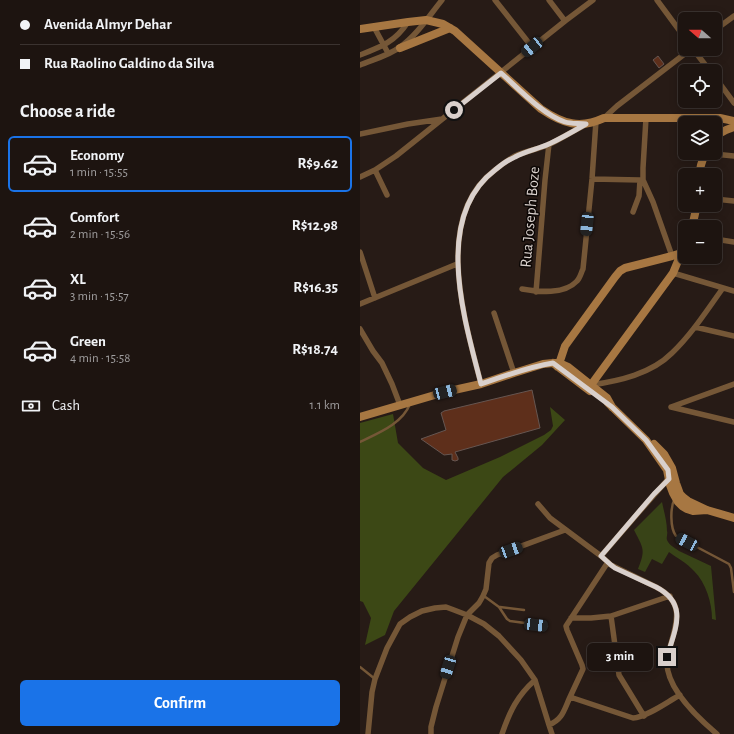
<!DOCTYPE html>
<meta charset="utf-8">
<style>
:root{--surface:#1d1410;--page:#251d19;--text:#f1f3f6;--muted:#a09e9f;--line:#3b3330;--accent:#1a73e8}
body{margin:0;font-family:"Alegreya Sans",sans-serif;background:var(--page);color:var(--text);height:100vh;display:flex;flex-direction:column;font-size:15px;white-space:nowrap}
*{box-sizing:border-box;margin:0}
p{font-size:13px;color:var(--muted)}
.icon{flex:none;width:22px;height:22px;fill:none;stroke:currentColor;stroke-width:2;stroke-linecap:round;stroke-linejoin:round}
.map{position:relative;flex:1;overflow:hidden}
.drawer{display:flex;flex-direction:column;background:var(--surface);width:360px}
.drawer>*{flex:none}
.top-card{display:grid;align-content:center;height:88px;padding:0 20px;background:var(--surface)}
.needle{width:26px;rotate:290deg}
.fabs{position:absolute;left:318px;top:12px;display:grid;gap:8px}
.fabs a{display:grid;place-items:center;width:44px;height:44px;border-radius:6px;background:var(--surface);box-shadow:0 2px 10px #0003,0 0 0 1px var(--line);font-size:20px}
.end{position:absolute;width:18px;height:18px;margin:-9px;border:5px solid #d9d0cc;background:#111;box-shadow:0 0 0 2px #111}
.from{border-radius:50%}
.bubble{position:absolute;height:28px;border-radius:6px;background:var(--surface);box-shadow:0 2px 10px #0003,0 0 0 1px var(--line);font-size:13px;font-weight:600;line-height:28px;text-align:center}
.car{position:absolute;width:12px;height:24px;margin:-12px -6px;border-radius:5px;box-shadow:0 0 3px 1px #0007;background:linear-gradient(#222 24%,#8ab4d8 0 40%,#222 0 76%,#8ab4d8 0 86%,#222 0)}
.top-card b{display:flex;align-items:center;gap:14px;height:38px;font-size:15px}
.top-card b+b{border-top:1px solid var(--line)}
.top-card i{width:10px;height:10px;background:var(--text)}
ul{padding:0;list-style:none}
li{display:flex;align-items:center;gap:12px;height:56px;margin:0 8px 6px;padding:0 12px;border:2px solid transparent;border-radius:6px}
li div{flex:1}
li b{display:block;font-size:15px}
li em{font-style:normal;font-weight:600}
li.active{border-color:var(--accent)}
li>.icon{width:36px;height:36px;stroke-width:1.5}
h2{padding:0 20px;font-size:18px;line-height:48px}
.pay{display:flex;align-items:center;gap:10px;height:44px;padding:0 20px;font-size:15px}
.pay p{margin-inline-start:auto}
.cta{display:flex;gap:8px;margin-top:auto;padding:8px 20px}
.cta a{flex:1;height:46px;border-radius:6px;background:var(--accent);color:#fff;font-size:16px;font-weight:600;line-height:46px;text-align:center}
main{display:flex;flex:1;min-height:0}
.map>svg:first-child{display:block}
.green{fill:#384317}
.forest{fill:#3c4815}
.building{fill:#5e2f1b;stroke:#665651}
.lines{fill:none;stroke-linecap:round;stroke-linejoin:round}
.lane{stroke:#755737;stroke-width:2.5}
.street{stroke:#755737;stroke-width:5.5}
.secondary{stroke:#a77742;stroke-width:8}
.route{stroke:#d9d0cc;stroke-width:5}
.labels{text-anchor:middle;stroke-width:3;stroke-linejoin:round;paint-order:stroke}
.street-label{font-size:16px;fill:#d9d0cc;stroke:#0c0705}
</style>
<main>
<section class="drawer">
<div class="top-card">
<b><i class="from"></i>Avenida Almyr Dehar</b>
<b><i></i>Rua Raolino Galdino da Silva</b>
</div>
<h2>Choose a ride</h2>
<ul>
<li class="active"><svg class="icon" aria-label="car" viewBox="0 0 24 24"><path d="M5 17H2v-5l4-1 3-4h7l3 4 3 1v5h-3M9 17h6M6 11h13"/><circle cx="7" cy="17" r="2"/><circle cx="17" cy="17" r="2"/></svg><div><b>Economy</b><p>1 min · 15:55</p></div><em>R$9.62</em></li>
<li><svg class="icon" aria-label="car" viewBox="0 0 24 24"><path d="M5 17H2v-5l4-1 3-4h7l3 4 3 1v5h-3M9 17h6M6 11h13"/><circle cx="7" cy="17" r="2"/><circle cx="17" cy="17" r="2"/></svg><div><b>Comfort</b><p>2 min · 15:56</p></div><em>R$12.98</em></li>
<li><svg class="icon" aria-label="car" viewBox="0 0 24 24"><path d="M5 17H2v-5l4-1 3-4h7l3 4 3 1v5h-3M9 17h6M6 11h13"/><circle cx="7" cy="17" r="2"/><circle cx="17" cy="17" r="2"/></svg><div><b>XL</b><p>3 min · 15:57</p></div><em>R$16.35</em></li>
<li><svg class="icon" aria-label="car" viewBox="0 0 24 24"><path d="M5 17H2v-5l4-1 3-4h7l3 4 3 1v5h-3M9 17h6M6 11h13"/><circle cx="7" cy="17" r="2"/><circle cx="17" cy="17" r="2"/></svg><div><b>Green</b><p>4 min · 15:58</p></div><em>R$18.74</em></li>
</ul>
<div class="pay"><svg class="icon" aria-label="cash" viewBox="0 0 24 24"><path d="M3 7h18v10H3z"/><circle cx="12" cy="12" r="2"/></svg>Cash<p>1.1 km</p></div>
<div class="cta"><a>Confirm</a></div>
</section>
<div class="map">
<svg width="374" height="734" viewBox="0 0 374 734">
<rect width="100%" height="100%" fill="#271b16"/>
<path class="green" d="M302,502C304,512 307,521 307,531C308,534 306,537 307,540C309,545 315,548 319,551L351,566L356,620L352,619C352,603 346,583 334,571C327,563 317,558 309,552L302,564L292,559L285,572L278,569C286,549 283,548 274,530Z"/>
<path class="forest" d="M190,407L205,420L182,445L143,477L34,611L25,635L5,645L11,618L3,602L0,601V423L33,414L38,443L63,468L86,480L140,457L184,435L191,430L193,426Z"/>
<path class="building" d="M298,56L304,64L299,68L293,60Z
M172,390L180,428L95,452L98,458V460L95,461L92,460V454L84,455L61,439L86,430L81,413L84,411Z"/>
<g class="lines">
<path class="lane" d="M0,442C18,433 42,424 50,404
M315,498C310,507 310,528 316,536L369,564L371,568L374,592
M124,596L139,607L147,619L150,621L187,626
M140,607L164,610
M0,667L15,679"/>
<path class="street" d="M135,0L172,47
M189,0L205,21
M297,0L325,38
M14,27L28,53
M355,30L374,16
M333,49L350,71
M0,55C21,47 35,42 48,22
M0,65C12,60 30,55 40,47C57,35 69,16 82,0
M355,77L374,103
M244,118L257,106L331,49
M286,118L283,168V180L293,202L312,256
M0,134L48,124L82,119
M344,153L374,156
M15,170L27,195
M0,177L15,170L36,156L205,21L233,0
M232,179L280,180H283
M355,199L374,201
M273,212L279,196L280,180
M355,239L374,242
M0,252L15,298
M313,273L374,291
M162,289C179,292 204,295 217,281C220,278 221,273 223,269L232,179L236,121
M176,292L185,180L189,144
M0,304L97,264
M134,313L154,373
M335,327L374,336
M0,329L13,351L22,363L32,384L40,405
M121,384C105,321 72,217 135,170C141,165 148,160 155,156C166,151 179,149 190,144C202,138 213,131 225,125
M231,385C259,381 291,374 312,353C332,334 347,310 363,288
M311,407L374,384
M311,407L374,422
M178,504L190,518L241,556L251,565L296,587C331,605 312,631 307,660C305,687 338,718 357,734
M241,556L279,512L310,477
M248,562L206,626L207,630L222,665L223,669L210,697L273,718C287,717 307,702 320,695
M251,616L259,675L284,716
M211,618H231L251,616L310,596
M189,725C203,719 204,710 210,697
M8,734L12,692L15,679L27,648L40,624L50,617L62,611L75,608L86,607L94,610L107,615L124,624L139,636L161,660L175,680L189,725L192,734
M71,734V727L76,707L98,637L107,615L119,603L123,596L126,589L129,563L132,558L137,555L205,530
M142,734C150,711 157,696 175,680"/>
<path class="secondary" d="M0,29L48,22L66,20L83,24L95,31L181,109C203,124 220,129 244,118H360L374,121
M40,48L90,28
M355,136L366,130L374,127
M339,175L341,165L345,153
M332,227L337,205
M193,363L230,391
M198,367L205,346L255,277L260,271L265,268L312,256L321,253
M226,385H231L239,374L310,277L313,273L325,244
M248,403L286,440L307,470L310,485L313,493L318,502L322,506L327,509L333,511L347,510
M0,417L85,392L121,384L154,373L183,364L193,363H199L208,367L247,398L252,407
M294,444L304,454L312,468L316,483L320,494L324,498L328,501L347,510L374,518"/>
</g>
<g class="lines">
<path class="route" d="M94,110L141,73C159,89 182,114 205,122C211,124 220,123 226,124C214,131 202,138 189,144C178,149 165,151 155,157C148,160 141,165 135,170C72,218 105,321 121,384C144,376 168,367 193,363L252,407L286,440L308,470L309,479L294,494L241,556L251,565L255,568L296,587C329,604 315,629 307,657"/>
</g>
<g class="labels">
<g class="street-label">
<text transform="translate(169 217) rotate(-85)" y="6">Rua Joseph Boze</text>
</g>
</g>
</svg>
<div class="fabs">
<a><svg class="needle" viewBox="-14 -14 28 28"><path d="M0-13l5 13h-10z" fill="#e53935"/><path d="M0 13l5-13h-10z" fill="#a09e9f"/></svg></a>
<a><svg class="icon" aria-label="locate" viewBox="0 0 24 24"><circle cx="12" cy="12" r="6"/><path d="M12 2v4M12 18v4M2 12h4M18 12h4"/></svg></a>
<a><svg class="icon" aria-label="layers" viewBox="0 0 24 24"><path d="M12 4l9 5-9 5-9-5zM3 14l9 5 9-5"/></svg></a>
<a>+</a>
<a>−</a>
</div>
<i class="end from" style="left:94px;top:110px"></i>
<i class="end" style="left:307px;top:657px"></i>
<div class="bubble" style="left:227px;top:643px;width:66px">3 min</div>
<i class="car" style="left:172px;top:47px;rotate:231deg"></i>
<i class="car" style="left:227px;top:224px;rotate:186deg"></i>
<i class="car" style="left:85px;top:392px;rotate:76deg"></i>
<i class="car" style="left:327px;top:542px;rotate:298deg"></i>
<i class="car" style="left:151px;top:550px;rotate:70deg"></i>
<i class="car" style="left:176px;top:625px;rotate:97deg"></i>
<i class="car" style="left:88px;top:667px;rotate:197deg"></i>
</div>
</main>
